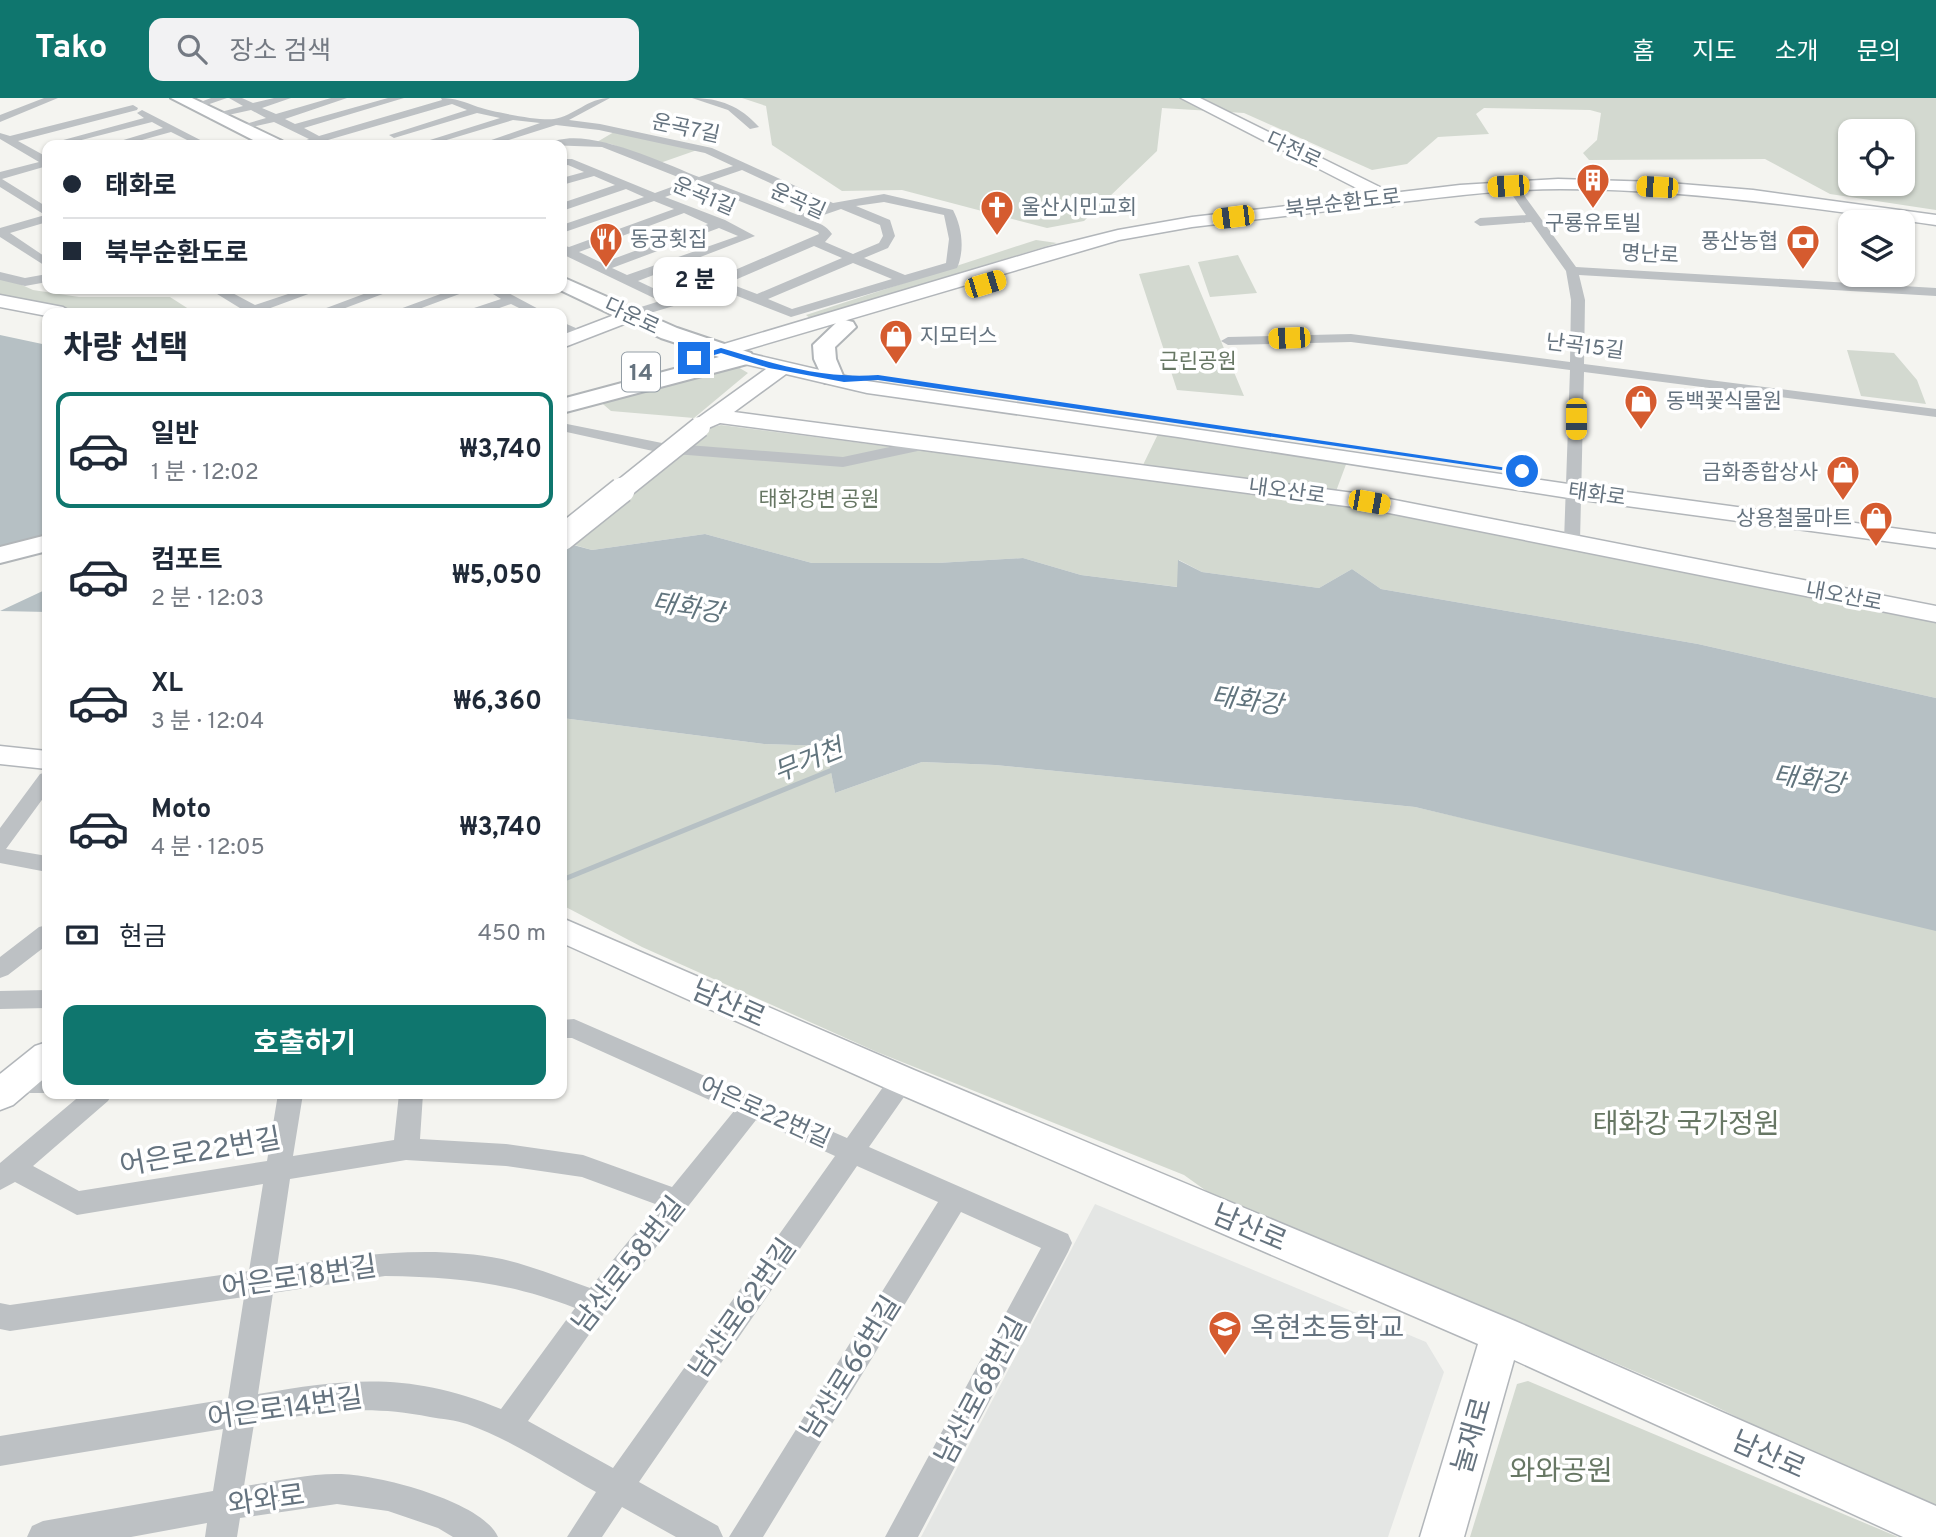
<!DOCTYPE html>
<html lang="ko">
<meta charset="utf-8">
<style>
:root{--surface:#fff;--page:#f2f2f3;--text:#1f2937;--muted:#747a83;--line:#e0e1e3;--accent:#0f766e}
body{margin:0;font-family:Overpass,"Noto Sans KR",sans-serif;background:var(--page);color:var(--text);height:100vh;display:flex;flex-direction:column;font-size:26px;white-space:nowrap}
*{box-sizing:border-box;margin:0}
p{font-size:23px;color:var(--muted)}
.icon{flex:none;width:38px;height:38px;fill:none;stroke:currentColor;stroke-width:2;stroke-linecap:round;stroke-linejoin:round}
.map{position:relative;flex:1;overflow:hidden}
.details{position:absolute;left:42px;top:210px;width:525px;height:791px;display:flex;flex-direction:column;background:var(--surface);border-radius:14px;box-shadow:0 2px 5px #0004}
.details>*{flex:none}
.banner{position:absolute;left:42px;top:42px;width:525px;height:154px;border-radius:14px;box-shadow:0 2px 5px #0004;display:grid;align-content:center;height:154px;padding:0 21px;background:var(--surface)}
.buttons{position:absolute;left:1838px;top:21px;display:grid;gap:14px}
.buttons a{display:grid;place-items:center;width:77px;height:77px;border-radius:14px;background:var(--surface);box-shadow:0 2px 5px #0004;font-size:35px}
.end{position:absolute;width:32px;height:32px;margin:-16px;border:9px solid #1a73e8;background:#fff;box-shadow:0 0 0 4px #fff}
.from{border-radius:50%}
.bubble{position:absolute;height:49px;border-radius:14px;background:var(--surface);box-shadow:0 2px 5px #0004;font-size:23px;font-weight:700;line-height:49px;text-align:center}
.car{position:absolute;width:21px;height:42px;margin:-21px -10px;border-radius:9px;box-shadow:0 0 5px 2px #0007;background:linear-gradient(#f5c518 24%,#345 0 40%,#f5c518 0 76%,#345 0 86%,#f5c518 0)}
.banner b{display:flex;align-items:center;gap:24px;height:66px;font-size:26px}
.banner b+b{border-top:2px solid var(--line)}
.banner i{width:18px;height:18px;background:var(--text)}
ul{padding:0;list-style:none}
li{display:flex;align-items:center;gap:21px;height:116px;margin:0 14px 10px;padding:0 7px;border:4px solid transparent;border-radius:14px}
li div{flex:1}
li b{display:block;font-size:26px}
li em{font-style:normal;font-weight:700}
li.active{border-color:var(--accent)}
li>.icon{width:63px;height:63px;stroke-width:1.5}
h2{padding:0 21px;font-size:32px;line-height:84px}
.pay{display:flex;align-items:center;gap:18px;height:77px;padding:0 21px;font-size:26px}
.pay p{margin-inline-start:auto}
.action{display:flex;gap:14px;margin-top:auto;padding:14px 21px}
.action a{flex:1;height:80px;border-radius:14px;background:var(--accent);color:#fff;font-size:28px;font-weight:700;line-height:80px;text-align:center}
header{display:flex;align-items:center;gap:42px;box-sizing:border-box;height:98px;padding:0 35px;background:var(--accent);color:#fff}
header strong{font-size:33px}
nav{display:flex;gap:38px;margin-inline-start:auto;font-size:24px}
.search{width:490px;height:63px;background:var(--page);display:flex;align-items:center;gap:18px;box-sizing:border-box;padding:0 24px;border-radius:14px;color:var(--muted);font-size:26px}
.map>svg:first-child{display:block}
.built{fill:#e4e6e4}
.green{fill:#d3d9d0;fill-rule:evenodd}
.water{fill:#b6c0c4}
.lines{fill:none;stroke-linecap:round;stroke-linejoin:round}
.stream{stroke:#b6c0c4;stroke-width:5}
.secondary-casing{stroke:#b2b6ba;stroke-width:3}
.primary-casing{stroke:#b1b5b8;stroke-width:4}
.street{fill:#bdc1c4;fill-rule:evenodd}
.secondary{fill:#fff;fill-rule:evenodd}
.primary{fill:#fff;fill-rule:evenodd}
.secondary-bridge-far1-casing{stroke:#b2b6ba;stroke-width:23;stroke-linecap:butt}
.secondary-bridge-casing{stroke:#b2b6ba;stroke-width:28;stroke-linecap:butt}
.secondary-bridge-far1{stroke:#fff;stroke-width:20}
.secondary-bridge{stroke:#fff;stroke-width:25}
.route{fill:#1a73e8}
.labels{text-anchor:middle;stroke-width:7;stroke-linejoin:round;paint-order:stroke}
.far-street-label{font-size:21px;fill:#65737f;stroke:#fff}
.far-poi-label{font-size:21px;fill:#65737f;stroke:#fff;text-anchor:start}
.far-park-label{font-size:21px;fill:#677764;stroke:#fff}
.shield{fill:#fff;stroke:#939da5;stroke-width:2}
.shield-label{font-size:23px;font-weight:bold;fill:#65737f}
.street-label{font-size:24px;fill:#65737f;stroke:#fff}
.water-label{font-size:26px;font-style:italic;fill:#61747d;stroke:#fff}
.near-street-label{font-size:28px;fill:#65737f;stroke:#fff}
.near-park-label{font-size:28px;fill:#677764;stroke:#fff}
.near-poi-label{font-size:28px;fill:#65737f;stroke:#fff;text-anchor:start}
</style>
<header>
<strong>Tako</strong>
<div class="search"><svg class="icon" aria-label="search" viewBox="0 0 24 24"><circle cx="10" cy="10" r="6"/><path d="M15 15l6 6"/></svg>장소 검색</div>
<nav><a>홈</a><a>지도</a><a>소개</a><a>문의</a></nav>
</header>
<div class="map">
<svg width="1936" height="1439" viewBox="0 0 1936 1439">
<rect width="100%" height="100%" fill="#f4f4f0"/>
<path class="built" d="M1095,1106L1426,1244L1444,1274L1388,1439H921Z"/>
<path class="green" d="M742,0H1936V112L1830,96L1765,61L1589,62L1583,55L1597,42L1601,15L1590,12L1484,10L1476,16L1489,36L1438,39L1407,66L1372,72L1244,15L1162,10L1157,53L1084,123L1047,130L902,92L842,93L772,47L766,8ZM1850,33H1902V86H1850Z
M614,34L700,51L660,65L611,46L597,44Z
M1036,142L1057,145L811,221L806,217Z
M1238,157L1257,195L1210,199L1198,164Z
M1189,167L1244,298L1177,292L1139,176Z
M0,177L33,192L79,199H170L195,215H84L0,202Z
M1847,252L1894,255L1917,282L1926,306L1861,298Z
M738,269L748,275L694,320L611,313L597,301L692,276Z
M721,327L1400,414L1936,523V600L1698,546L1381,491L1352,471L1319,490L1202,474L1179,462L1178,489L1081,477L1023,460L937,465H812L705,436L592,452L564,444L707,331Z
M1160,332L1348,361L1335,396L1142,369Z
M562,620L764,646L826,648L835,695L922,664L995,667L1415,709L1936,830V1416L1702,1302L1559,1241L1219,1102L1184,1077L877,954L642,849L562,807Z
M1528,1283L1898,1439H1470L1517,1286Z"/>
<path class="water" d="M0,237L47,247V451L0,457Z
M705,436L812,465H937L1023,460L1081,477L1177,489L1178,462L1202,474L1319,490L1352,471L1381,491L1698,546L1936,600V833L1415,709L995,667L922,664L835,695L826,648L764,646L562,620V444L592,452Z
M47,491V514L0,513Z"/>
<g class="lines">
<path class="stream" d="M562,782L837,670"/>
<defs>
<path id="secondary" d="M1181,0H1200L1392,95L1460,87L1558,81L1657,84L1753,92L1936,117V127C1811,110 1686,91 1560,91C1507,91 1453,98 1401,104L1393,108L1386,106L1192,129L1119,142L728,257H714L711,253L714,249L1046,150L1118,132L1192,119L1372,98Z
M0,197L63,209L73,215H47V218L0,209Z
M630,211L640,217L637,221L562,250V237Z
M743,254L867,283L1575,387L1936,436V450L1575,401L1178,339L867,295L786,276L734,314L1369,397L1936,508V524L1369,411L720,325L706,331L698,330L695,325L698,320L766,271L736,264L733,260L736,256Z
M0,648L47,653V671L0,666Z
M562,820L914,972L1515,1223L1936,1408V1439H1903L1514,1262L1464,1439H1420L1478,1246L890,992L562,845Z
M47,944V978L13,1007L0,1012V976L35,948Z"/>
<path id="primary" d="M171,0H192L282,43L285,47H263Z
M562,179L677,230L751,255L754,260L751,265L562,315V301L719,259L661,240L558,191H562Z
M845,222L853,224L856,229L835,249L836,261L844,280L841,285H825L814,261L813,247L837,224Z
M47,437V453L0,465V449Z"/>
</defs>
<use href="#secondary" class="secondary-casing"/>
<use href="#primary" class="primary-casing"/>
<path class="street" d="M44,0H58L0,24V17Z
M211,0H227L195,11L190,8Z
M229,0H242L253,5L274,0H291L262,10L276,16L331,0H347L285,21L295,26L388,0H404L304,30L319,38L442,2L441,0C455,0 465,4 478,9C494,14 538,23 554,21C574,18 588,0 610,0L569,22L600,26L712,50L833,105L884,96L953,112C962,129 965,152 957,170L791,219L717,190L677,207L630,221L625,220V214L660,203L562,156V147L569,149L674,111L654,103L562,135V127L644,99L626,91L562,113V105L615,87L594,78L562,87V80L584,74L568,67L562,68V61H572L655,95L688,83L602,49L547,47C580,24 665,66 699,79L733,68L705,55L599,32L556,27L493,47H477L540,25L513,22L430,47H414L500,20L477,15L394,40L389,37L467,12L452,6L328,42L331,45L330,47L318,45L294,47L309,41L274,24L235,33V29L266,20L251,12L210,21V17L243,8ZM742,72L822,109L798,117L710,83ZM699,87L818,134L819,136L672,199L638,183L755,138L725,122L665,99ZM884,104L944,117L949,141L946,165L905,177L864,160L888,150L895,138L890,122L856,108ZM841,111L880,127L883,138L879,145L853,156L825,144L832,136C826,127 819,125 809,122ZM684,115L708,126L602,165L579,154ZM719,130L738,138L627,177L612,170ZM814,148L842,160L757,196L728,185ZM853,165L892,181L792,211L768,201Z
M692,0C720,0 740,8 759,29L750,31L728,12Z
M133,7L138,10L137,12L18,43L47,59V68L2,81L47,109V124L10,135L47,160V169L0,139V130L45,117L0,89V74L39,64L0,41V35L10,38Z
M142,12L210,47H197L171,34L124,47H107L163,30L152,24L62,47H47V50L45,47L144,20L137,15Z
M1517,91L1521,93L1576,169L1936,190V198L1579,177L1585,202L1584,266L1936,311V319L1584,274L1580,443L1572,448L1564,443L1570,272L1351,244L1228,247L1221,243L1228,239L1351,236L1570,264L1571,202L1566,173L1531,124L1480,128L1474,124L1480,120L1526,117L1511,95Z
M0,174L25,180L47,176V184L25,188L0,182Z
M209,191H225L255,207L303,191H322L265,212L267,215H248Z
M377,191H396L332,215H313Z
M454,191H473L408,215H389Z
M485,191H501L546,215H529L511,206L485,215H466L468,212L501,201Z
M562,224L585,234L587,237L580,241L562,233Z
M562,325L662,345L843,359L927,341L935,346L927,351L843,369L662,355L562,333Z
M47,674V695L6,751L47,758V774L0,765V730L40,676Z
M47,827V847L8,877L0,880V859L39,829Z
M47,892V910L0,911V893Z
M574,921L847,1040L893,975L902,972L911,975L914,982L911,989L869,1049L1068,1136L1072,1145L1068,1154L918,1439H885L1041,1150L961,1114L763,1439H729L938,1104L857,1068L639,1384L718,1428L723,1439H676L622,1409L602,1439H567L596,1394C554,1371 512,1342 467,1326C455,1322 442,1321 430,1319C364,1306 319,1314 254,1326L244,1388C274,1384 306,1376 336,1376C374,1375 483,1403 498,1439H453L438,1430L388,1413L337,1406L240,1420L237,1439H205L207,1425L131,1439H27L32,1428L43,1423L213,1393L223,1331L0,1368V1338L228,1301L244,1199L10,1233L0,1231V1205L10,1207L249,1173L263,1086L77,1117L15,1084L0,1092V1065L82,996H112L108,1003L33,1068L79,1093L267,1063L278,996H303L293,1058L394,1042L399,996H423L420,1041L506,1046L583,1057L672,1089L734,1013L572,940H562V922ZM756,1022L835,1058L613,1370L528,1323L605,1214ZM406,1062L506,1068L582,1079L658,1107L590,1190C561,1180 533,1168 502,1161C427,1146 352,1158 277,1169L290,1081ZM385,1178C457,1179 507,1184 575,1210L501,1311C412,1274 350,1280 258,1296L273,1195Z
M0,975H47V995H0Z"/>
<use href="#secondary" class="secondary"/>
<use href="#primary" class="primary"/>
<defs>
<path id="secondary-bridge-far1" d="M619,394L700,329"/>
<path id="secondary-bridge" d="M562,440L622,392"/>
</defs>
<use href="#secondary-bridge-far1" class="secondary-bridge-far1-casing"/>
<use href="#secondary-bridge" class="secondary-bridge-casing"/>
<use href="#secondary-bridge-far1" class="secondary-bridge-far1"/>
<use href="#secondary-bridge" class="secondary-bridge"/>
</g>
<path class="route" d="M721,250C775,266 820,281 878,277L1527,373L1522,375L878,282L844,284L769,270L721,255L694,263L690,260Z"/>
<defs>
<symbol id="building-pin" viewBox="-11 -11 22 30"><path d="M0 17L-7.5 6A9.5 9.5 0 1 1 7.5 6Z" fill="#d55b2f" stroke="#fff"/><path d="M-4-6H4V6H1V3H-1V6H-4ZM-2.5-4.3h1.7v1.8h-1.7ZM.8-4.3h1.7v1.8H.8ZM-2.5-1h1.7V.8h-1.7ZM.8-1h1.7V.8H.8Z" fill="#fff"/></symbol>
<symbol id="church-pin" viewBox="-11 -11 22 30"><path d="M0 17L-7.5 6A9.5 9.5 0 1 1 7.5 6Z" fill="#d55b2f" stroke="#fff"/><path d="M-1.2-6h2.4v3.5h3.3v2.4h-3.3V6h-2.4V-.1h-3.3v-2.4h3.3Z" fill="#fff"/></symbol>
<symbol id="restaurant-pin" viewBox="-11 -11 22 30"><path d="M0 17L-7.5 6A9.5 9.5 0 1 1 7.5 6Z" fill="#d55b2f" stroke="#fff"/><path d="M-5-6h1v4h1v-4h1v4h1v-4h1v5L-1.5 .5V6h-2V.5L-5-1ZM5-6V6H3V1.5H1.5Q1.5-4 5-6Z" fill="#fff"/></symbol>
<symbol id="bank-pin" viewBox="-11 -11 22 30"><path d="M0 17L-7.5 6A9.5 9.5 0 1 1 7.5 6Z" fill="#d55b2f" stroke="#fff"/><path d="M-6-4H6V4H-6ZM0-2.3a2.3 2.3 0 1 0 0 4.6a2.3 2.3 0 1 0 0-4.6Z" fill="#fff"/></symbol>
<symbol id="shop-pin" viewBox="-11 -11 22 30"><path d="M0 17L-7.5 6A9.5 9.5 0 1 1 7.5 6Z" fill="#d55b2f" stroke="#fff"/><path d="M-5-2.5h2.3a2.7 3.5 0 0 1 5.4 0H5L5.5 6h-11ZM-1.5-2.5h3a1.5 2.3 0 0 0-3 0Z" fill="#fff"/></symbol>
<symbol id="school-pin" viewBox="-11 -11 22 30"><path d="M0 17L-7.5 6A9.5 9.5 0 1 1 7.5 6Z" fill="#d55b2f" stroke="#fff"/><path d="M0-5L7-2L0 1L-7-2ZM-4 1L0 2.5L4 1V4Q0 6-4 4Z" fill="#fff"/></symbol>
</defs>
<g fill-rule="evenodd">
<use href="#building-pin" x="1574" y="63" width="38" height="52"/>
<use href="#church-pin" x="978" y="90" width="38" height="52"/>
<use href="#restaurant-pin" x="587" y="122" width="38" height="52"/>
<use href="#bank-pin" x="1784" y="124" width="38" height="52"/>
<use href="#shop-pin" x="877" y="219" width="38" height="52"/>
<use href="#shop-pin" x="1622" y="284" width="38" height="52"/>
<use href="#shop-pin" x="1824" y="355" width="38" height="52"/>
<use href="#shop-pin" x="1857" y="401" width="38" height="52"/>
<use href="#school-pin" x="1206" y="1210" width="38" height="52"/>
</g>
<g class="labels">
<g class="far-street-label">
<text transform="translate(686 30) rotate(12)" y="7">운곡7길</text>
<text transform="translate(1294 52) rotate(25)" y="7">다전로</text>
<text transform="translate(704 98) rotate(23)" y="7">운곡1길</text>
<text transform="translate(798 103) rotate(24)" y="7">운곡길</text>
<text transform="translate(1343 105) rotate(-7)" y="7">북부순환도로</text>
<text transform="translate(1650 156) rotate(3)" y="7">명난로</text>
<text transform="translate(632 218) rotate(25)" y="7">다운로</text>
<text transform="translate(1585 248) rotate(7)" y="7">난곡15길</text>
<text transform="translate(1287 393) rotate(8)" y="7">내오산로</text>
<text transform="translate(1597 396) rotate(8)" y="7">태화로</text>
<text transform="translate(1844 498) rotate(11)" y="7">내오산로</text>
</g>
<g class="far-poi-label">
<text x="1021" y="116">울산시민교회</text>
<text x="1593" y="132" text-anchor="middle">구룡유토빌</text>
<text x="630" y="148">동궁횟집</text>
<text x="1778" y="150" text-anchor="end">풍산농협</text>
<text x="920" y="245">지모터스</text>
<text x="1666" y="310">동백꽃식물원</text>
<text x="1818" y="381" text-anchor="end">금화종합상사</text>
<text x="1852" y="427" text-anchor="end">상용철물마트</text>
</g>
<g class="far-park-label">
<text x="1198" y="270">근린공원</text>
<text x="819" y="408">태화강변 공원</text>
</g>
<rect class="shield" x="622" y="254.5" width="38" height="39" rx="5"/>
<g class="shield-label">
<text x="641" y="282">14</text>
</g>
<g class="street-label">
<text transform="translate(765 1014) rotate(24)" y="8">어은로22번길</text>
</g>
<g class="water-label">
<text transform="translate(688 509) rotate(10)" y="9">태화강</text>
<text transform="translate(1247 602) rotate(8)" y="9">태화강</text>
<text transform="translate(808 662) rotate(-22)" y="9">무거천</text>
<text transform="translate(1809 681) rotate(8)" y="9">태화강</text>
</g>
<g class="near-street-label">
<text transform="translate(729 905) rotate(24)" y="10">남산로</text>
<text transform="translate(200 1053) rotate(-10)" y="10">어은로22번길</text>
<text transform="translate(1250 1129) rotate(23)" y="10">남산로</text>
<text transform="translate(628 1166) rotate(-52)" y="10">남산로58번길</text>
<text transform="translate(299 1178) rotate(-8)" y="10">어은로18번길</text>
<text transform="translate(742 1210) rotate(-55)" y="10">남산로62번길</text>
<text transform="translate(850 1269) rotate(-58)" y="10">남산로66번길</text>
<text transform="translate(980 1292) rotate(-62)" y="10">남산로68번길</text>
<text transform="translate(285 1309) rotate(-8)" y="10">어은로14번길</text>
<text transform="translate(1471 1337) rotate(-74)" y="10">눌재로</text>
<text transform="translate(1769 1356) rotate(24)" y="10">남산로</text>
<text transform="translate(266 1401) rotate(-8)" y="10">와와로</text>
</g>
<g class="near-park-label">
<text x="1686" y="1035">태화강 국가정원</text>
<text x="1561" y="1382">와와공원</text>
</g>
<g class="near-poi-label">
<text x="1250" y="1239">옥현초등학교</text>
</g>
</g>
</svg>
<div class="buttons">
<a><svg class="icon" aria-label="locate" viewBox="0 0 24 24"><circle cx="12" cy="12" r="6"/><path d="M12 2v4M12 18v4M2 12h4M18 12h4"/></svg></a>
<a><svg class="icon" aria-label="layers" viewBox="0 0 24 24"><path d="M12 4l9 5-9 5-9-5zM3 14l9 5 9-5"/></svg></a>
</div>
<i class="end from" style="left:1522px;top:373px"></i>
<i class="end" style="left:694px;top:260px"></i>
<div class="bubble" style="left:653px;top:159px;width:84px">2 분</div>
<i class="car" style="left:1508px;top:88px;rotate:266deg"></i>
<i class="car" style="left:1657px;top:89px;rotate:273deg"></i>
<i class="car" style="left:1233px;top:119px;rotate:263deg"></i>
<i class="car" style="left:985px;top:186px;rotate:73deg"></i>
<i class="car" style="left:1289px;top:240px;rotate:268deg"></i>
<i class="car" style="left:1576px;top:321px;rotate:180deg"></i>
<i class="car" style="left:1369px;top:404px;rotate:100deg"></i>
<div class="banner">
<b><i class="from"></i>태화로</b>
<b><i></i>북부순환도로</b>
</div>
<section class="details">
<h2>차량 선택</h2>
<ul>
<li class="active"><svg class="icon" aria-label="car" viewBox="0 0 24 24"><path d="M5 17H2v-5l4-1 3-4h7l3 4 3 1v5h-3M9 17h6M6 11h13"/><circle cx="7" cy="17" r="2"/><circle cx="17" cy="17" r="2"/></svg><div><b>일반</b><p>1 분 · 12:02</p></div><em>₩3,740</em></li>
<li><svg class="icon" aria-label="car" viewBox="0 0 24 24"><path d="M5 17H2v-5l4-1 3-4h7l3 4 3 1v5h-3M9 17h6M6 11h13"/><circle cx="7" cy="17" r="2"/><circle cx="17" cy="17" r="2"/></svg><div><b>컴포트</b><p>2 분 · 12:03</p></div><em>₩5,050</em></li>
<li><svg class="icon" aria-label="car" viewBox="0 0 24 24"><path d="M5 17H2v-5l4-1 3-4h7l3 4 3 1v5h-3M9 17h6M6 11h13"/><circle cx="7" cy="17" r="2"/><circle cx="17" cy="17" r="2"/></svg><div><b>XL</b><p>3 분 · 12:04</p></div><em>₩6,360</em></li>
<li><svg class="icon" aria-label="car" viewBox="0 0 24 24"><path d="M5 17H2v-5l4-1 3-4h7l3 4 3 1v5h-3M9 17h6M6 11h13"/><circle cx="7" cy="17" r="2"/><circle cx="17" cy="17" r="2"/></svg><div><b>Moto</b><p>4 분 · 12:05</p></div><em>₩3,740</em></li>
</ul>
<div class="pay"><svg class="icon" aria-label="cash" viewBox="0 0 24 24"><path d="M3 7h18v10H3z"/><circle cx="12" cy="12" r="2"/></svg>현금<p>450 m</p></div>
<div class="action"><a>호출하기</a></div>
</section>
</div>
